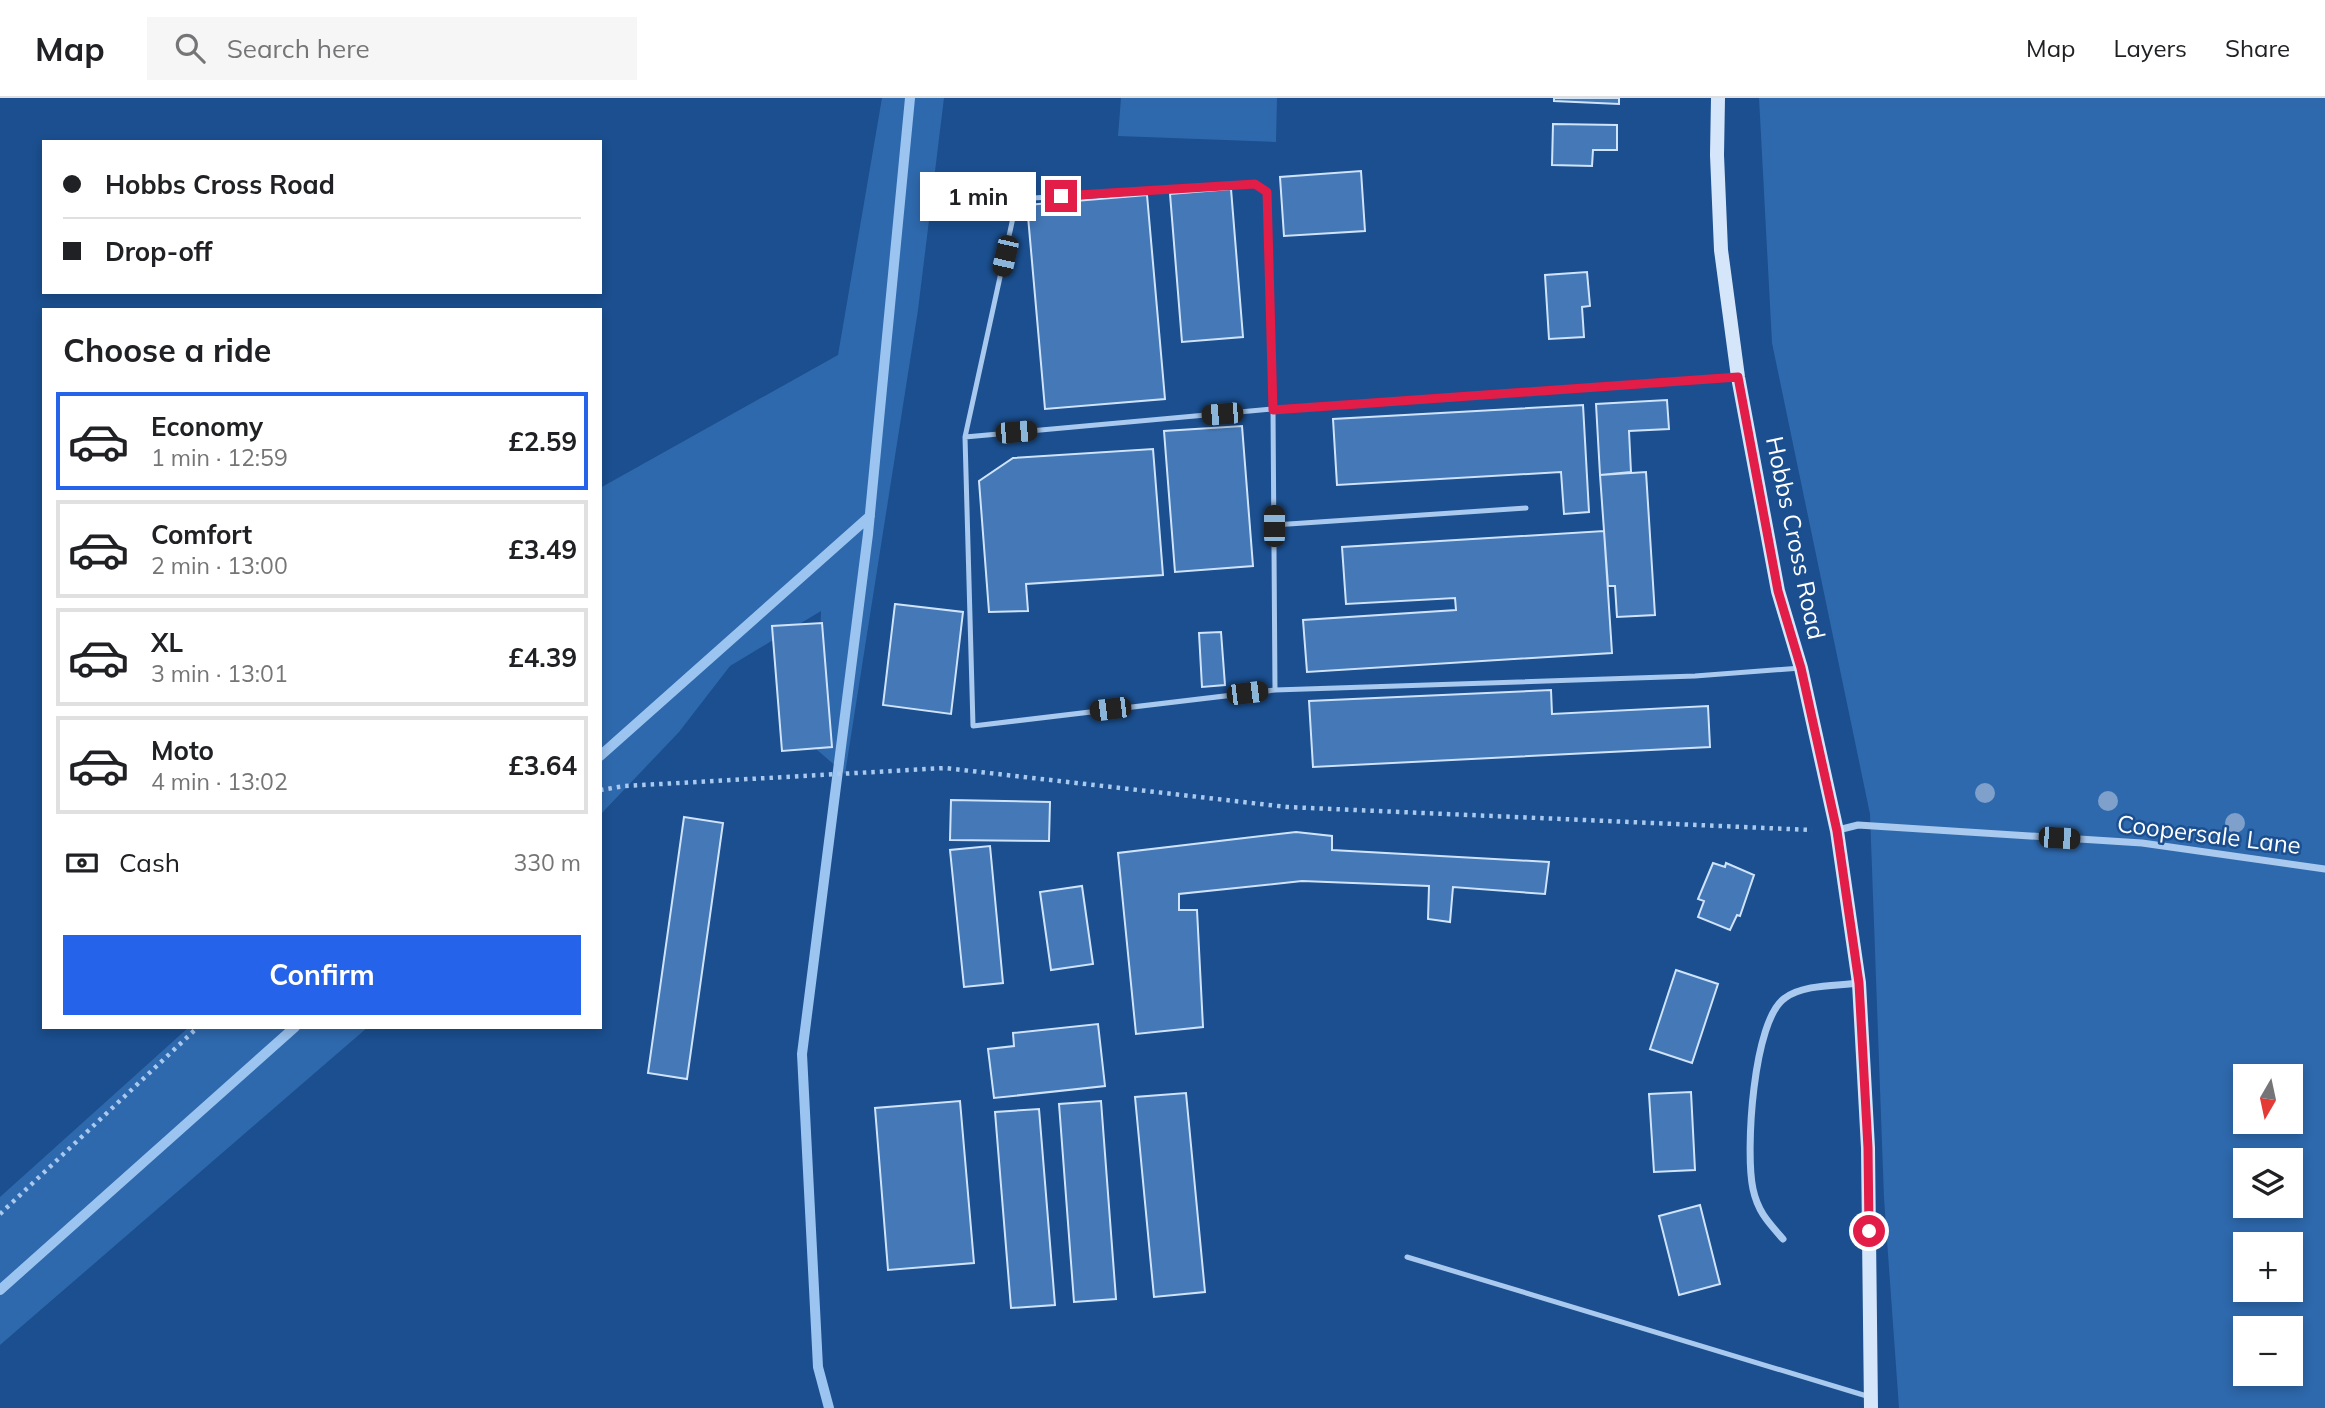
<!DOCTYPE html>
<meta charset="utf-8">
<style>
:root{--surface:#fff;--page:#f6f6f6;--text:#202124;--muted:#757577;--line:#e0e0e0;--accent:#2563eb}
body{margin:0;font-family:Mulish,sans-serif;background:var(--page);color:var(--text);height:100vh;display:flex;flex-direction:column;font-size:26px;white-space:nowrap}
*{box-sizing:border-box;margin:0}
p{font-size:23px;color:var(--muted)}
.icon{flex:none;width:38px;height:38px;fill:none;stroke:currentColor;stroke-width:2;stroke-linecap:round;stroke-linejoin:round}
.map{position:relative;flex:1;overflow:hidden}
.drawer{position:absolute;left:42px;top:210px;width:560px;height:721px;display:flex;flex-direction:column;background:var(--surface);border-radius:0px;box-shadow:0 4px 10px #0003}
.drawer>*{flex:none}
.hud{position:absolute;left:42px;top:42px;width:560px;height:154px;border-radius:0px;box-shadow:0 4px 10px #0003;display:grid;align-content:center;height:154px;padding:0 21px;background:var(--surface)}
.needle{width:46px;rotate:189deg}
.controls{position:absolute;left:2233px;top:966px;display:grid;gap:14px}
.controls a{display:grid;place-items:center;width:70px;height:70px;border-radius:0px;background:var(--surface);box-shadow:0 4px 10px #0003;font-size:35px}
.end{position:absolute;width:32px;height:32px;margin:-16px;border:9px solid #e11d48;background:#fff;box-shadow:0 0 0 4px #fff}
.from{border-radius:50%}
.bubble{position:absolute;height:49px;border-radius:0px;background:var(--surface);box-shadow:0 4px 10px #0003;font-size:23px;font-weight:700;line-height:49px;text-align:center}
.car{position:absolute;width:21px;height:42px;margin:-21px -10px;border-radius:9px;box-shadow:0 0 5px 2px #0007;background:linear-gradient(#222 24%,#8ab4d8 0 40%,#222 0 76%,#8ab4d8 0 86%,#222 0)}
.hud b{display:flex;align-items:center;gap:24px;height:66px;font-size:26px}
.hud b+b{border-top:2px solid var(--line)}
.hud i{width:18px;height:18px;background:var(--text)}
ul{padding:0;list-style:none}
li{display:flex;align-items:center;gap:21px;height:98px;margin:0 14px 10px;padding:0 7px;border:4px solid var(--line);border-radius:0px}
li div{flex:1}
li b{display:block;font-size:26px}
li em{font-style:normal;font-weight:700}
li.current{border-color:var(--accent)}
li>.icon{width:63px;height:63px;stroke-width:1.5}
h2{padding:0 21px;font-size:32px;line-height:84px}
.pay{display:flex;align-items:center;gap:18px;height:77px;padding:0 21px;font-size:26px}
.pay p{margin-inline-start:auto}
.cta{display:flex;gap:14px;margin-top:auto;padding:14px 21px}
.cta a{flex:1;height:80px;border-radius:0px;background:var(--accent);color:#fff;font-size:28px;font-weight:700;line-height:80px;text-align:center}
header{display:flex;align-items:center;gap:42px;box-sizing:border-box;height:98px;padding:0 35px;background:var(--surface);border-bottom:2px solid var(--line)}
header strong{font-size:33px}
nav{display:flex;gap:38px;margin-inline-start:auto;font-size:24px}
.search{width:490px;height:63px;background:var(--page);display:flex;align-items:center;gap:18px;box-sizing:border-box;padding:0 24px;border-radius:0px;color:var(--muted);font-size:26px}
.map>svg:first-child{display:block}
.green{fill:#2e69ad;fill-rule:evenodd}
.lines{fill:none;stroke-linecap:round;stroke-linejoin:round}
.stream{stroke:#9cc4f0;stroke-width:10}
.building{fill:#4478b7;stroke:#cfe3fa;stroke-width:2}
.path{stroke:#a9c9ee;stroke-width:4.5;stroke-dasharray:3.5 5;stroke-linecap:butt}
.lane{stroke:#a9c9ee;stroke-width:5}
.street{stroke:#a9c9ee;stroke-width:7}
.secondary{stroke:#d6e6fa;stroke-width:14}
.tree{fill:#7ea0ca}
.route{stroke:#e11d48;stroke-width:9}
.labels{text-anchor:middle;stroke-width:5;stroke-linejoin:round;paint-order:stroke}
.street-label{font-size:24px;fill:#fff;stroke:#1b4f8f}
</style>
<header>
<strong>Map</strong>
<div class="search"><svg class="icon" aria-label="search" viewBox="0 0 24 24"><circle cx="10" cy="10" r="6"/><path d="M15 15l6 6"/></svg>Search here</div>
<nav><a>Map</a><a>Layers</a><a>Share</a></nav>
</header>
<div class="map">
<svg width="2325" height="1310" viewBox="0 0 2325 1310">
<rect width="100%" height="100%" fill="#1b4f8f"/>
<path class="green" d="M882,0H944L918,212L845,676L816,651L821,513L730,568L679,634L600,717V390L838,257Z
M1121,0H1277L1276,44L1118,38Z
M1759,0H2325V1310H1899L1884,1100L1870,716L1772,245ZM2245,978H2291V1024H2245ZM2245,1062H2291V1108H2245ZM2245,1146H2291V1192H2245ZM2245,1230H2291V1276H2245Z
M189,929H368L0,1247V1099Z"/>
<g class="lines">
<path class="stream" d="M600,658L870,418
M0,1192L295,929
M829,1310L818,1269L802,956L868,436L910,0"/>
</g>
<path class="building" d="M1554,0H1619V6L1554,3Z
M1553,26L1617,27V52H1593L1592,68L1552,67Z
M1361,73L1365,133L1284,138L1280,79Z
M1231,91L1243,239L1182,244L1170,96Z
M1147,97L1165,301L1045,311L1027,107Z
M1587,174L1590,208L1582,209L1584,239L1549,241L1545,177Z
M1667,302L1669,331L1629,333L1631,374L1600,377L1596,306Z
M1583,307L1589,414L1564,416L1561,374L1337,387L1333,321Z
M1242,328L1253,468L1175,474L1164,333Z
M1153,351L1163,477L1026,486L1028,513L989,514L979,383L1013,360Z
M1646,374L1655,517L1617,519L1615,488H1608L1600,377Z
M1604,433L1612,555L1307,574L1303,522L1456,512L1455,500L1346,506L1342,449Z
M895,506L963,514L951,616L883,607Z
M822,525L832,649L782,653L772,528Z
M1221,534L1225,587L1202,589L1199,535Z
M1551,592L1552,616L1708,608L1710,649L1313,669L1309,603Z
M951,702L1050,704L1049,743L950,742Z
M684,719L723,725L687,981L648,975Z
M1296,734L1332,738V752L1549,764L1545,796L1453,789L1450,824L1428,821L1429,788L1302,783L1179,796V812H1197L1203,929L1136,936L1118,755Z
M990,748L1003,885L964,889L950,752Z
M1713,765L1725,769L1726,765L1754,777L1740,818L1737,817L1730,832L1698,819L1704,803L1698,801Z
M1082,788L1093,866L1051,872L1040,794Z
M1676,872L1718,886L1692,965L1650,951Z
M1098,926L1105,988L994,1000L988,951L1014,948L1013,935Z
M1691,994L1695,1072L1654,1074L1649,996Z
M1186,995L1205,1194L1154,1199L1135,999Z
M960,1003L974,1165L888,1172L875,1010Z
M1101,1003L1116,1201L1074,1204L1059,1006Z
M1039,1011L1055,1207L1011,1210L995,1014Z
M1700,1107L1720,1186L1679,1197L1659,1118Z"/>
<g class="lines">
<path class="path" d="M600,692L625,688L945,670L1287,709L1812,732
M0,1116L198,929"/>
<path class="lane" d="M1737,280L1273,311L965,339L973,628L1275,592L1695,578L1801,570
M965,339L1016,106L1033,100L1255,87L1267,94L1273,311L1275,592
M1274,427L1526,410
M1407,1159L1870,1299"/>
<path class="street" d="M1838,732L1858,727L2142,745L2325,771
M1783,1141C1768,1124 1758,1114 1753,1091C1745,1055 1753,921 1785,900C1804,886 1837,888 1859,885"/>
<path class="secondary" d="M1718,0L1717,57L1721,152L1738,279L1778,493L1801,570L1837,733L1859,885L1868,1050L1871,1310"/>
</g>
<g class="tree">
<circle cx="1985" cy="695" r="10"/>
<circle cx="2108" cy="703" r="10"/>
<circle cx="2235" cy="725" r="10"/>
</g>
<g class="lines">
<path class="route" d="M1061,98L1255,86L1267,94L1273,312L1738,279L1778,493L1801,570L1837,733L1859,885L1868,1050L1869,1133"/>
</g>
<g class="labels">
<g class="street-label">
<text transform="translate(1795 440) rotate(78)" y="8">Hobbs Cross Road</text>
<text transform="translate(2209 737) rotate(7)" y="8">Coopersale Lane</text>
</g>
</g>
</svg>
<div class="controls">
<a><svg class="needle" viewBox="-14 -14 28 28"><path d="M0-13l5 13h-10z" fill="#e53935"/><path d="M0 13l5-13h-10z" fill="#757577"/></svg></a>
<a><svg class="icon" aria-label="layers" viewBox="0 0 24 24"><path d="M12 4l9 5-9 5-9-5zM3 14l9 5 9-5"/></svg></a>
<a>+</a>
<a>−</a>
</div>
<i class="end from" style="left:1869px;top:1133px"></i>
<i class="end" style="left:1061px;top:98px"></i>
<div class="bubble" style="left:920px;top:74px;width:116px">1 min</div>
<i class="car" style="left:1005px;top:158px;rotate:193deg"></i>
<i class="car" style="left:1222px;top:316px;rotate:265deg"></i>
<i class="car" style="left:1016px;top:334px;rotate:85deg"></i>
<i class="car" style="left:1274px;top:428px;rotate:0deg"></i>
<i class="car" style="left:1247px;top:595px;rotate:83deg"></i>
<i class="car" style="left:1110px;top:611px;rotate:263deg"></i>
<i class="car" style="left:2059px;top:740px;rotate:94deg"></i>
<div class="hud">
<b><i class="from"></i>Hobbs Cross Road</b>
<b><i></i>Drop-off</b>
</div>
<section class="drawer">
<h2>Choose a ride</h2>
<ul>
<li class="current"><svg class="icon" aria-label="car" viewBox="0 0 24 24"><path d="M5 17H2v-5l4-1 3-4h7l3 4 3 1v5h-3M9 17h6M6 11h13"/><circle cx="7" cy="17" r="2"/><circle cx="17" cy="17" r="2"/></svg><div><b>Economy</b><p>1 min · 12:59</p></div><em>£2.59</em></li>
<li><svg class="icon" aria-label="car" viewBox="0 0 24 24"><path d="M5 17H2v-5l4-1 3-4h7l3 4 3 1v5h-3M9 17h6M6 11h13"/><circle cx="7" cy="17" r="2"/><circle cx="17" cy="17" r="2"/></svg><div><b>Comfort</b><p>2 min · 13:00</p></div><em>£3.49</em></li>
<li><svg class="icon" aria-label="car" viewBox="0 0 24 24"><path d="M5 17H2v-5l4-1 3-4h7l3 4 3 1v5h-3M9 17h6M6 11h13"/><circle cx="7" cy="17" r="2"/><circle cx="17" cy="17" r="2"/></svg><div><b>XL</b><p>3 min · 13:01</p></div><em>£4.39</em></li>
<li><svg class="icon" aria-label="car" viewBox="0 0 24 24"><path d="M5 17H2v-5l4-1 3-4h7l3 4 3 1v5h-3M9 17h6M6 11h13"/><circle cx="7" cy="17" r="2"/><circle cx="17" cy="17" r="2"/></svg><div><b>Moto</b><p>4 min · 13:02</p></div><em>£3.64</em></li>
</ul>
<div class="pay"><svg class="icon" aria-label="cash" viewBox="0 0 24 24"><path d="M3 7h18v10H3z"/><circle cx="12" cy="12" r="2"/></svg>Cash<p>330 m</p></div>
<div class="cta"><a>Confirm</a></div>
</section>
</div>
